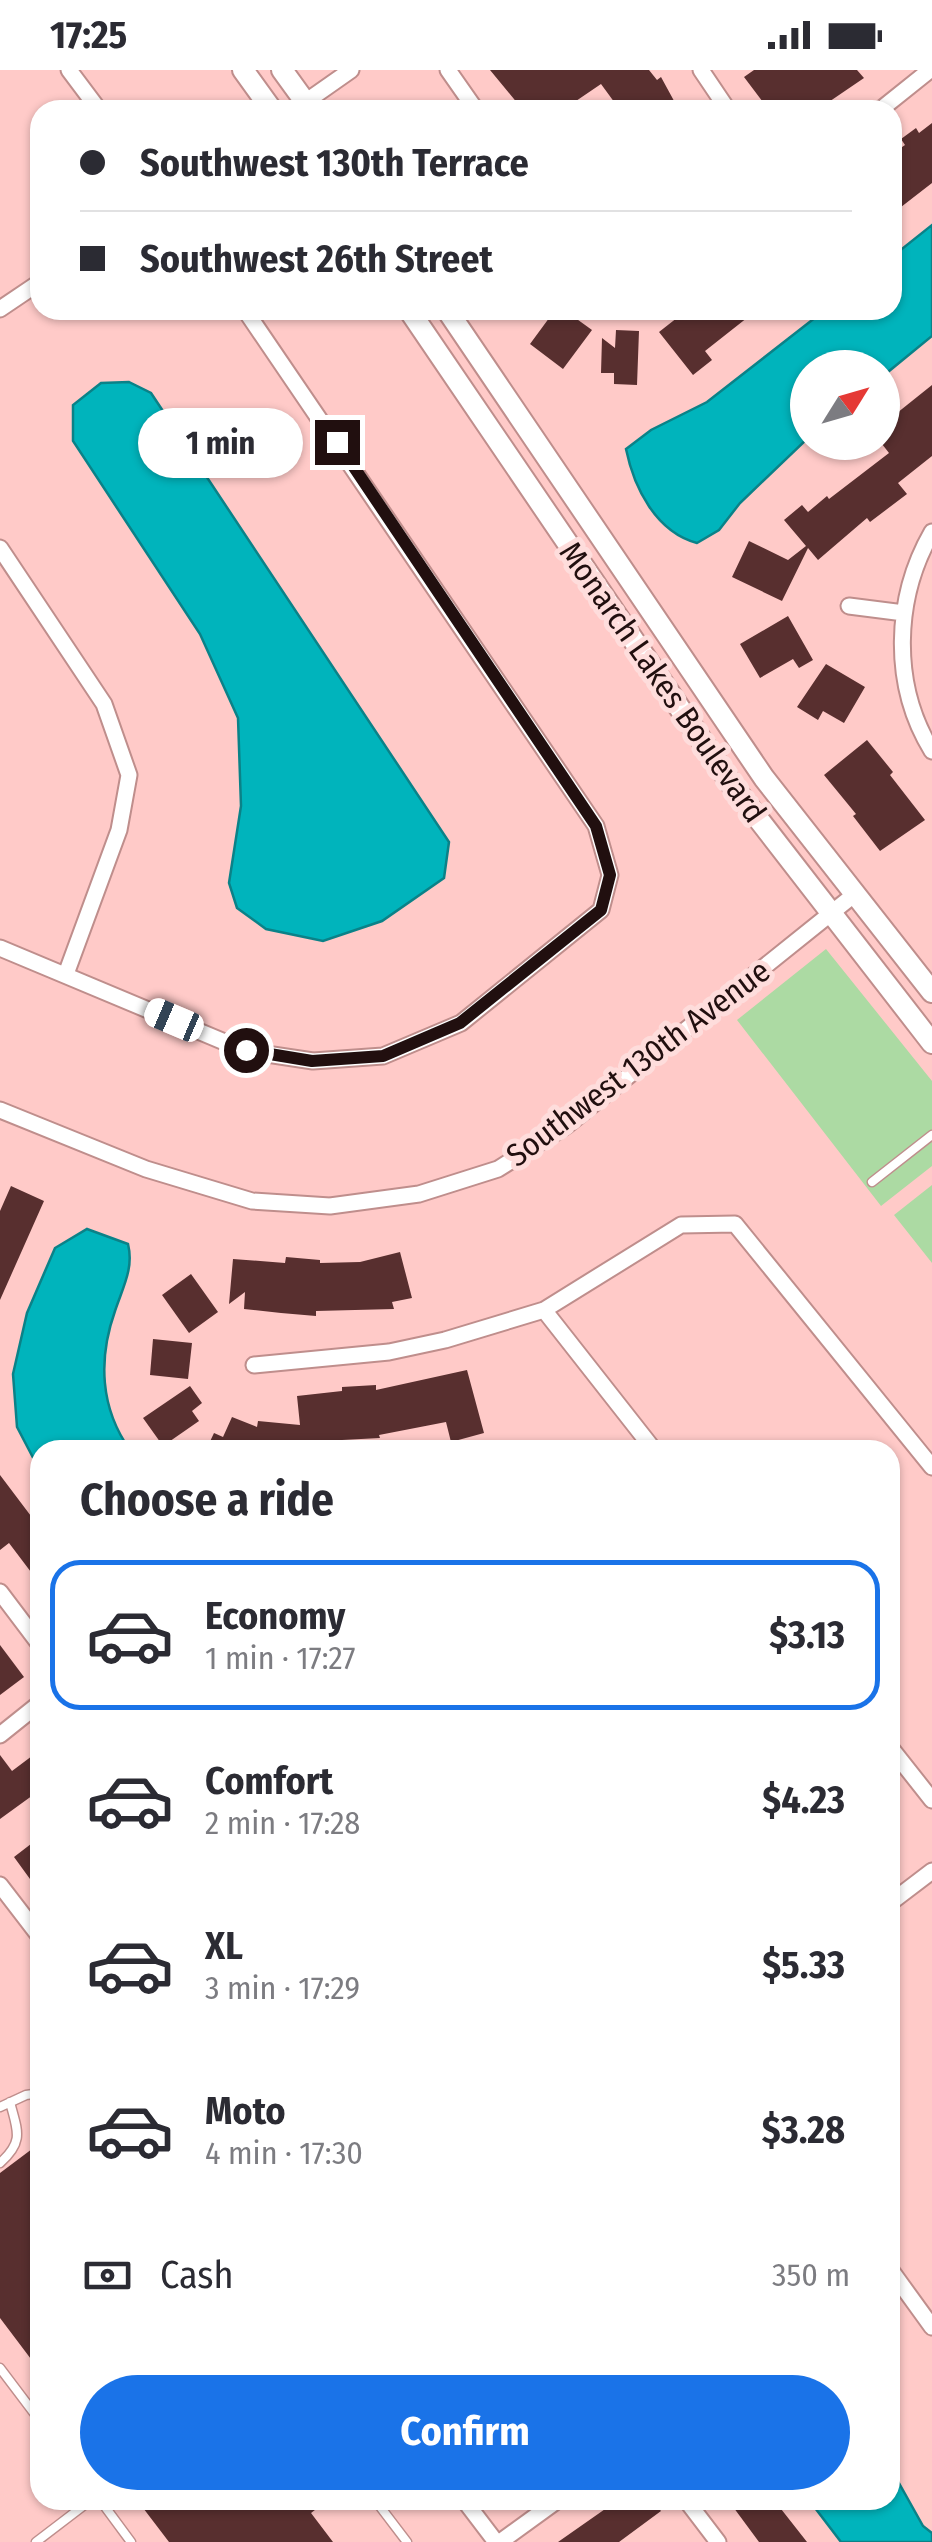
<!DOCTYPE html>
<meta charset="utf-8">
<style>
:root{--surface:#fff;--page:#f2f2f3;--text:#2b2b33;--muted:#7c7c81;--line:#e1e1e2;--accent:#1a73e8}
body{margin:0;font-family:"Fira Sans Condensed",sans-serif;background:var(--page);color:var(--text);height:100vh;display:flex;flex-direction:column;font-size:38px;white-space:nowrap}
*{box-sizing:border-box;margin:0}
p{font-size:32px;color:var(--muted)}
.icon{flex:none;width:55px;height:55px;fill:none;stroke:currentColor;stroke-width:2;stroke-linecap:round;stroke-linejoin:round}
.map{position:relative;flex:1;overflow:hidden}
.panel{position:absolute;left:30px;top:1370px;width:870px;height:1070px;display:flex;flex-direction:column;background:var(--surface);border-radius:30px;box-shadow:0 2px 8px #0004}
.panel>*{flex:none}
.banner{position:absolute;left:30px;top:30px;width:872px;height:220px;border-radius:30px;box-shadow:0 2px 8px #0004;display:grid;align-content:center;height:220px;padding:0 50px;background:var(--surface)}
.needle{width:65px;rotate:53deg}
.tools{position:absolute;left:790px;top:280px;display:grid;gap:20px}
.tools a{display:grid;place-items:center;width:110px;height:110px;border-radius:50%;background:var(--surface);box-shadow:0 2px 8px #0004;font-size:50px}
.end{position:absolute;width:45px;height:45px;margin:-22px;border:12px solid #210f0f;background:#fff;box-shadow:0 0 0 5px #fff}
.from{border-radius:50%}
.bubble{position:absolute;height:70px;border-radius:35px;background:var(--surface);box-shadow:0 2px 8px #0004;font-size:32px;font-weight:700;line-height:70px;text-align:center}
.car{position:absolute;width:30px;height:60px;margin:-30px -15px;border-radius:12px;box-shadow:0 0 8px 2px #0007;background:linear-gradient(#fff 24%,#345 0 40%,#fff 0 76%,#345 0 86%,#fff 0)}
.banner b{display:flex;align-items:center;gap:35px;height:95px;font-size:38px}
.banner b+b{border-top:2px solid var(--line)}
.banner i{width:25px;height:25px;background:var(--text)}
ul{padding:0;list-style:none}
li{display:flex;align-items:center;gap:30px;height:150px;margin:0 20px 15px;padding:0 30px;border:5px solid transparent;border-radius:30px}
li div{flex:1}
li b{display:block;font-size:38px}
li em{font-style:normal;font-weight:700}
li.selected{border-color:var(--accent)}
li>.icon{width:90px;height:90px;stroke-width:1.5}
h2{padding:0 50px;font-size:45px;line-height:120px}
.pay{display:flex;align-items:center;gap:25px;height:110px;padding:0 50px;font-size:38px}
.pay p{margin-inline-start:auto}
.primary-button{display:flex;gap:20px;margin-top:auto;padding:20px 50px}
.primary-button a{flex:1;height:115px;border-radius:60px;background:var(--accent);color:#fff;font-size:40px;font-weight:700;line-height:115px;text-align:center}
.status{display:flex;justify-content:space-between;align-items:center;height:70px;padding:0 50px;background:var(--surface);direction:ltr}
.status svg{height:28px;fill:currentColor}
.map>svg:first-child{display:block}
.green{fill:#acdaa3}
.water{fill:#00b4bc;stroke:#0a8288;stroke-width:2.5}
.building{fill:#582f2f}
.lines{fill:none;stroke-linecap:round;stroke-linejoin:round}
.lane-casing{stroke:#bf8e8c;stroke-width:11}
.street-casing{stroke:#bf8e8c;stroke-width:19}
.secondary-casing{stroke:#bf8e8c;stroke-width:24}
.lane{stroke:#fff;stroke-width:8}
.street{stroke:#fff;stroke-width:15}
.secondary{stroke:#fff;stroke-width:20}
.route{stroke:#210f0f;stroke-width:12}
.labels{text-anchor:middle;stroke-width:10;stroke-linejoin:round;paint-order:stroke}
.street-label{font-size:32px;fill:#210f0f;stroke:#fedddc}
</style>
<div class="status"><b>17:25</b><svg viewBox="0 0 49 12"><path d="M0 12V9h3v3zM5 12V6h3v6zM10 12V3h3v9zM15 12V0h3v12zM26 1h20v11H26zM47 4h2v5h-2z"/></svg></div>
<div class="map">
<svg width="932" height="2472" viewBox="0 0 932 2472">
<rect width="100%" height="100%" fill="#ffcac8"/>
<path class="green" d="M826,879L932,1011V1096L881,1136L737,950Z
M932,1115V1193L894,1145Z"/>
<path class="water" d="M932,155V266L883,306L882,298H808L807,369L740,433L719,460L697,473C656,462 634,418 626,379L651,360L707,332L825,240H892L893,186Z
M129,312L151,323L449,772L444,808L382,851L323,871L266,859L237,838L229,813L241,736L238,648L200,564L73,371V335L101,313Z
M87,1159L128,1174C134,1198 123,1217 115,1241C98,1289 100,1338 130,1380H40V1401L17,1357L13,1304L27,1243L55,1178Z
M890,2397L923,2456L932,2463V2472H841L809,2430H890Z"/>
<path class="building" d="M490,0H649L657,10L661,7L679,40H620L601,14L576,31L582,40H523Z
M754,0H857L864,8L817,40H769L744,7Z
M932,53V113L892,144V84L905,75L901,69L916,58L919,63Z
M555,240H580L574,247L592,260L563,299L530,274Z
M687,240H757L705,281L712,290L693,305L659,262Z
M616,260L639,261L637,315L614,314V303H601L602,268L615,278Z
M932,315V386L898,413L907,424L870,452L867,448L818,490L808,478L782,531L732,507L749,471L788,490L806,476L784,450L802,435L808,442L827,426L829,429L889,383L882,374V355Z
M788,546L813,590L799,598L793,589L760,608L740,574Z
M826,594L865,617L844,653L823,641L818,650L797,637Z
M867,670L893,702L890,705L925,750L880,781L853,746L856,744L824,705Z
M11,1116L44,1131L0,1230V1141Z
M400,1182L412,1228L392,1232L394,1239L316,1241V1246L281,1243L244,1239L245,1222L229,1234L233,1189L285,1193L286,1187L320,1190V1193L360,1192Z
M191,1204L218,1242L189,1263L162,1225Z
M153,1269L192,1273L188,1309L150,1305Z
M467,1300L484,1363L451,1372L446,1352L379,1365L380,1368L323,1371L324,1376L206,1380L214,1363L223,1367L232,1347L257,1357L258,1351L300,1355L297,1326L342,1321V1317L376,1315V1320Z
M190,1316L202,1333L192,1341L199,1351L163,1376L143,1348Z
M0,1405L40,1458V1514L9,1473L0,1480Z
M0,1575L24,1607L0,1625Z
M40,1680V1720L0,1749V1685L12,1701Z
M40,1767V1801L30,1809L14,1787Z
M40,2073V2301L0,2248V2103Z
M137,2430H328L311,2443L333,2472H169Z
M618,2430H652L661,2441L619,2472H558Z
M728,2430H774L807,2472H759Z"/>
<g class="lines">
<defs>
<path id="lane" d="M872,1112L932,1065
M0,2037L26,2025L40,2023
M0,2093C25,2071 17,2060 10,2032
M0,2298L40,2351
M100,2430L131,2472
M375,2430L407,2472
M36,2472L91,2430"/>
<path id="street" d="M69,0L99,40
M448,0L476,40
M701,0L728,40
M294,40L351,0
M880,40L930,0
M0,239L40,212
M932,462C894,528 891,615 932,681
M0,478L104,634L129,705L119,760L66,904
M849,536L904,543
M0,878L246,981L313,991L383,986L461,953L601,840L610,805L596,756L245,240
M0,1040L146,1099L252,1131L330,1136L419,1124L498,1099L566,1056L855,824
M544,1240L654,1380
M254,1295L389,1282L445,1270L544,1240L681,1155L735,1154L932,1397
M0,1522L40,1575
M0,1665L40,1633
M890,1677L932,1730
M0,1815L40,1867
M890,1833L932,1801
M890,2199L932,2257
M464,2430L496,2472
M686,2430L718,2472
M500,2472L558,2430"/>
<path id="secondary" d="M243,0L272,40
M282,0L311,40
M409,240L732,715L932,973
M447,240L764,708L932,922"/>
</defs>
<use href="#lane" class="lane-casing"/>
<use href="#street" class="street-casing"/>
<use href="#secondary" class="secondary-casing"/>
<use href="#lane" class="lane"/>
<use href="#street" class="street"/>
<use href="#secondary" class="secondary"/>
</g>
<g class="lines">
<path class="route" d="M246,980L312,991L383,986L460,953L601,840L610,805L596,756L337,372"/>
</g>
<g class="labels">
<g class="street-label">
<text transform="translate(663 612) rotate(55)" y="11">Monarch Lakes Boulevard</text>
<text transform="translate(638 993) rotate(-37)" y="11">Southwest 130th Avenue</text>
</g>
</g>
</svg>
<div class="tools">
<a><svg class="needle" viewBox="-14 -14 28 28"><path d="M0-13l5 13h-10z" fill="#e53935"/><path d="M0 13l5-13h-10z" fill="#7c7c81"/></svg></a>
</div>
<i class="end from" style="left:246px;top:980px"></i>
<i class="end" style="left:337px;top:372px"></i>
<div class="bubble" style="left:138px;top:338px;width:165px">1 min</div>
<i class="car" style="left:174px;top:950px;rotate:293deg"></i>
<div class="banner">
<b><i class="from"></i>Southwest 130th Terrace</b>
<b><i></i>Southwest 26th Street</b>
</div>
<section class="panel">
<h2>Choose a ride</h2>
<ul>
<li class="selected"><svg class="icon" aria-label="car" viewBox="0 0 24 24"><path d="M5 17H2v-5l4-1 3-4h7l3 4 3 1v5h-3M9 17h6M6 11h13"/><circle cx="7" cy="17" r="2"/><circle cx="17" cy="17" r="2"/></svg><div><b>Economy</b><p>1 min · 17:27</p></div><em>$3.13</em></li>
<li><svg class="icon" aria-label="car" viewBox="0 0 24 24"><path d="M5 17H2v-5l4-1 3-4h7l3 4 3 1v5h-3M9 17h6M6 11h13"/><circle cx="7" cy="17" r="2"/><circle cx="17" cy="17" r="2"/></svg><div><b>Comfort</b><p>2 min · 17:28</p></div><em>$4.23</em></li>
<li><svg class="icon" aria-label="car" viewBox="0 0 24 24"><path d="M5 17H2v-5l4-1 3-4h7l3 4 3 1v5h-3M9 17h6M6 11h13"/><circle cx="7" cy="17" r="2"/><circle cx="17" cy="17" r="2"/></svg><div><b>XL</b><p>3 min · 17:29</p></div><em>$5.33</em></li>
<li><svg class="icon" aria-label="car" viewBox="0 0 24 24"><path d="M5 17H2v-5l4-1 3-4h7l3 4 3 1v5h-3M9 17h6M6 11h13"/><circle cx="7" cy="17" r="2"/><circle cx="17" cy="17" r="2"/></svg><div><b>Moto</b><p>4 min · 17:30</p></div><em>$3.28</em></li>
</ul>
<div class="pay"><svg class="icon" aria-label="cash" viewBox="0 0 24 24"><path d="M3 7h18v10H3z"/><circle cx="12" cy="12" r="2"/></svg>Cash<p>350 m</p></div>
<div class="primary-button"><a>Confirm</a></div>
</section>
</div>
